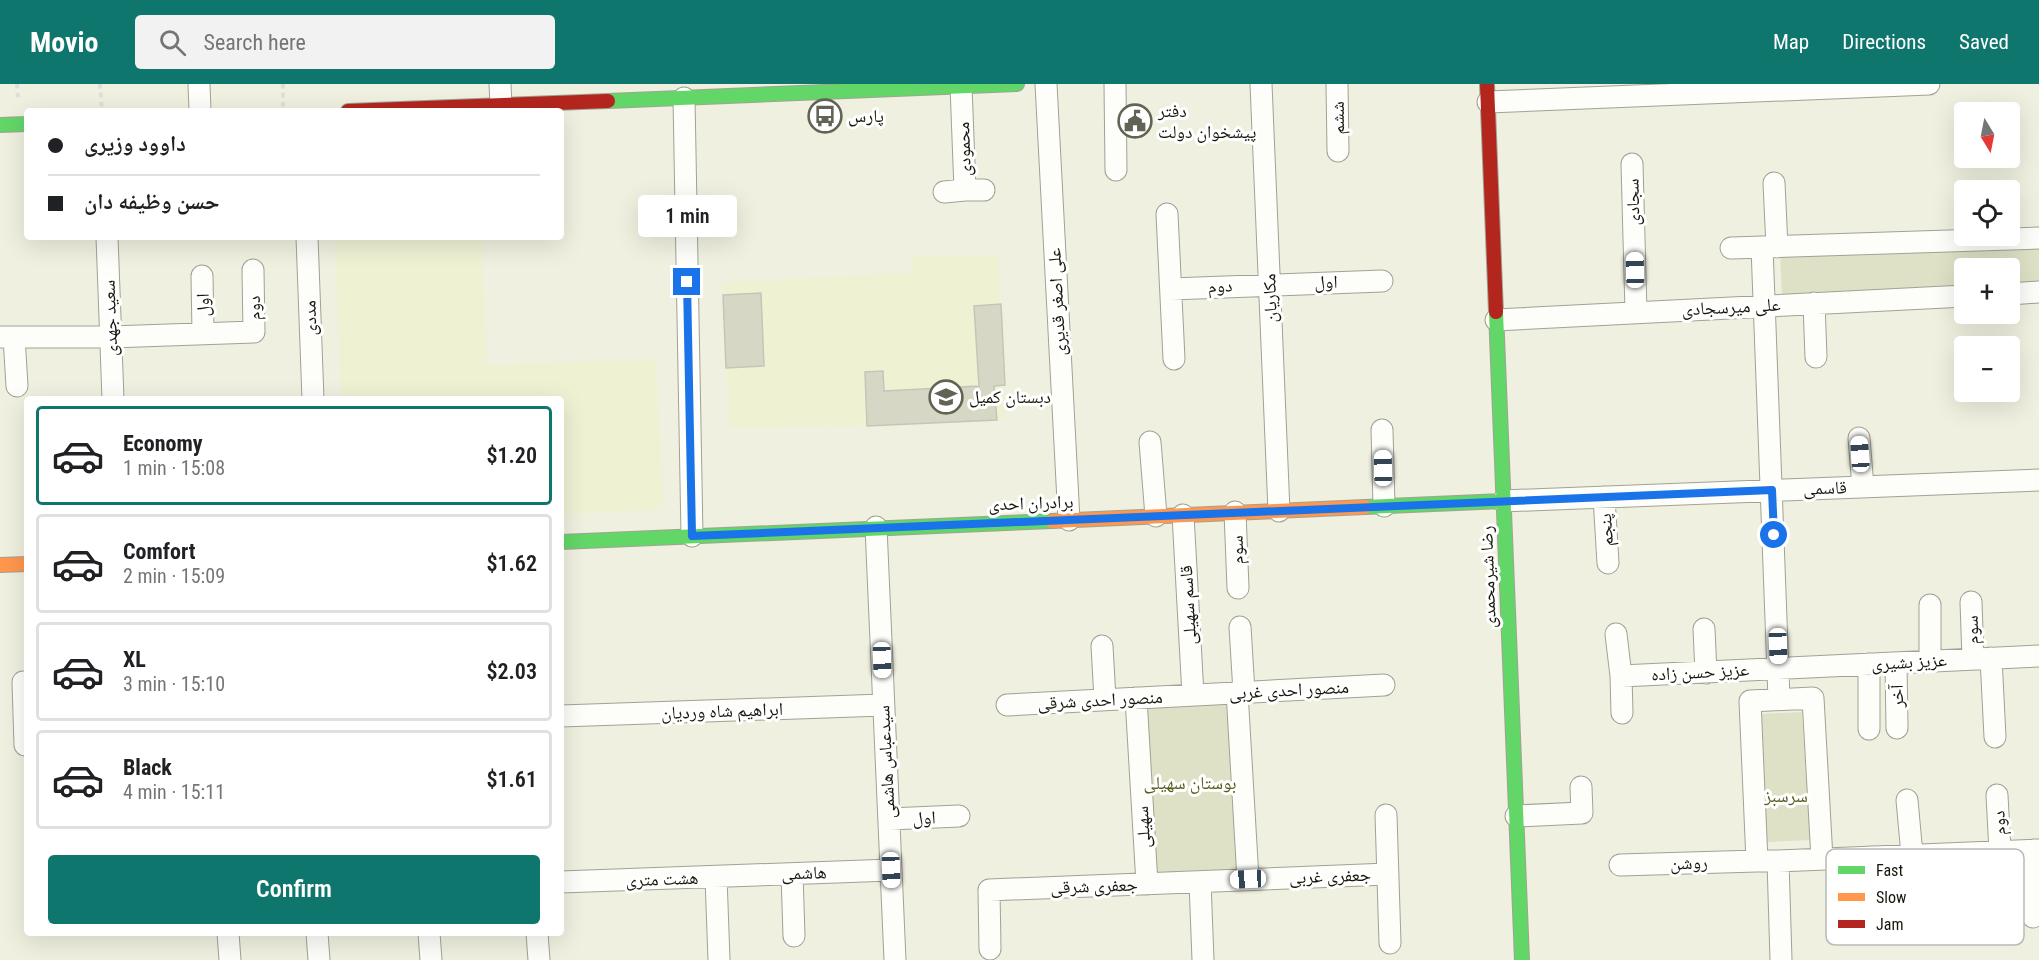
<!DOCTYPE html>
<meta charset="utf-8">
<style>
:root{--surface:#fff;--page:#f2f2f2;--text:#202124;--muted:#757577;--line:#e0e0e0;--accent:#0f766e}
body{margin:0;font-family:"Roboto Condensed","Noto Naskh Arabic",sans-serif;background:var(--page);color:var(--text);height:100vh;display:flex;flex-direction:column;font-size:22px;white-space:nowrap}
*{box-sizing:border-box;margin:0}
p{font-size:20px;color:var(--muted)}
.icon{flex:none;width:33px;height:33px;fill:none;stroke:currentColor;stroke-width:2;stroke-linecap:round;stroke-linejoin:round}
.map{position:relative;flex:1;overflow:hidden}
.drawer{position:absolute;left:24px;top:312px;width:540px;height:540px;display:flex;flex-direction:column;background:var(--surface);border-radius:6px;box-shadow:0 6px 24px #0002}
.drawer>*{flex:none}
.guide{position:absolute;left:24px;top:24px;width:540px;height:132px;border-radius:6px;box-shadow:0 6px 24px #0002;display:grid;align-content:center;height:132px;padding:0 24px;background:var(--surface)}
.needle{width:39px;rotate:170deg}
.buttons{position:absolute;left:1954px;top:18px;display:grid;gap:12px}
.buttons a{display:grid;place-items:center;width:66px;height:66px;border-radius:6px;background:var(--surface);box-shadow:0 6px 24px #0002;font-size:30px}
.end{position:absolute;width:27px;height:27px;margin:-14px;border:8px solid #1a73e8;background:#fff;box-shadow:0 0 0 3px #fff}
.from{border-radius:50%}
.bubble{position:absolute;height:42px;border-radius:6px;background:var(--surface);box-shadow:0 6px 24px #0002;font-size:20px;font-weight:600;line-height:42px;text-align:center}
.car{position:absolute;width:18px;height:36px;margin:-18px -9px;border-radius:8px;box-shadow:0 0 4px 2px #0007;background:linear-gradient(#fff 24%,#345 0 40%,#fff 0 76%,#345 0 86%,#fff 0)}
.guide b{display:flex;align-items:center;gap:21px;height:57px;font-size:22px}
.guide b+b{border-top:2px solid var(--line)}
.guide i{width:15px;height:15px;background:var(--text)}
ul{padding:10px 0 0;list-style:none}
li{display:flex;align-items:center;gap:18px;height:99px;margin:0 12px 9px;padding:0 12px;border:3px solid var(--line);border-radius:6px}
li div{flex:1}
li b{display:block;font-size:22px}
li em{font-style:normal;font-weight:600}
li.active{border-color:var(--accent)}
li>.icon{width:54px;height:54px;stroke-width:1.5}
.action{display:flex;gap:12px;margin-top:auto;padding:12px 24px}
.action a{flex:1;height:69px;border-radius:6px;background:var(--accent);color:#fff;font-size:24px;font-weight:600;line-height:69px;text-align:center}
header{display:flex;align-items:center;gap:36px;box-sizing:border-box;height:84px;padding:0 30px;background:var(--accent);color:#fff}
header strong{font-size:28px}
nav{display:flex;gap:33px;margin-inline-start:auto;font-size:21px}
.search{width:420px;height:54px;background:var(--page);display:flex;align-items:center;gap:15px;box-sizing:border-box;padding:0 21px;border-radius:6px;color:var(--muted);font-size:22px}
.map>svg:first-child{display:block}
.built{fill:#eff1d3}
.green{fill:#dee1c5}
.building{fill:#d6d7c4;stroke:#c5c6b8;stroke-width:1.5}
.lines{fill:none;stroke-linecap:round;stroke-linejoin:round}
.street-casing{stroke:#a1a295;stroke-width:23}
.fast-casing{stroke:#a1a295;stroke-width:16}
.slow-casing{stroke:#a1a295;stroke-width:16}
.jam-casing{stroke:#a1a295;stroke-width:16}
.path{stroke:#ddded8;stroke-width:4;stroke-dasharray:4.5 4.5;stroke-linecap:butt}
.street{stroke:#fdfdfa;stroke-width:21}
.fast{stroke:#63d668;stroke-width:14}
.slow{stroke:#ff974d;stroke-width:14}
.jam{stroke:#b3261e;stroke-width:14}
.route{stroke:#1a73e8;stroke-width:8}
.labels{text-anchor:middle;stroke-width:6;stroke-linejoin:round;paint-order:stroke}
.poi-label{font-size:18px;fill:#16170b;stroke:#fff;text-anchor:start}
.street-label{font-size:18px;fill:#16170b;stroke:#fff}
.park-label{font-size:18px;fill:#575917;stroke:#fff}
.key{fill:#fff;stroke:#b9b9b6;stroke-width:1.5}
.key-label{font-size:16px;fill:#16170b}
</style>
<header>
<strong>Movio</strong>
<div class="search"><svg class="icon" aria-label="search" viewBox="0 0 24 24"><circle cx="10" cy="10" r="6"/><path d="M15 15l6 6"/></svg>Search here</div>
<nav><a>Map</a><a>Directions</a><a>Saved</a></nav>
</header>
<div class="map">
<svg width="2039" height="876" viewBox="0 0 2039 876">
<rect width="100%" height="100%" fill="#eff0df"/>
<path class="built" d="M481,153L487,281L656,275L663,417L654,426L561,430V315H341L335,154Z
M998,172L1006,335L867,342L729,344L722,198L912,189V173Z"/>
<path class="green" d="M2039,158V202L2010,203V184H1965V205L1782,212L1780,168Z
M1234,609L1240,785L1146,789L1139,612Z
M1802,628L1810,756L1767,758L1760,630Z"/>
<path class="building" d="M761,209L764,282L726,284L723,211Z
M1001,220L1005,301L994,302L997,336L867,342L865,288L883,287L884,307L979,302L974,222Z"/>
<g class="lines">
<defs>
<path id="street" d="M199,0L200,27
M500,0L501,21
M1046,0L1069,436
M1115,0L1116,86
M1261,0L1279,427
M1337,0L1338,67
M684,14L692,452
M1488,18L1929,0
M1632,80L1636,228
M1774,99L1777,163
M965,106H984
M944,108L965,106L961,2
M1167,130L1174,275
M107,153L113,315
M307,153L313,315
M1762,163L1779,615
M1731,164L2039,154
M202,192L203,249
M1171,205L1382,197
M2010,210L2039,208
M1814,219L1816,273
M1496,236L1965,212
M0,253H111L254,248L253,186
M14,253L17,302
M1382,346L1384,422
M1859,354L1863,403
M1150,358L1156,432
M1604,413L1608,479
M1503,417L2039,396
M1235,428L1238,504
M1183,431L1193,611
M876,443L895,876
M1971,518L1973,575
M1930,521V577
M1240,543L1244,608
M1704,545L1706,589
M1616,550L1621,592L1622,629
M1102,562L1105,615
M1991,574L1995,653
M1896,579L1897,644
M1869,580V645
M1621,592L2039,572
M23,598L25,661H27
M1237,608L1248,795
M1136,614L1147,800
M1007,621L1384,601
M561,632L883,621
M1997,711L2000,768
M1907,716L1912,771
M1386,731L1390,859
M1516,732L1582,729L1581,703
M889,735L959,732
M1872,773L1873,829
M1822,775L1813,614L1750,617L1757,777H1778L2039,766
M1778,777L1781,876
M1620,781L1757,777
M792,790L794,852
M716,793L719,876
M561,798L891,786
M1200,798L1203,876
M2033,833L2034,766
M228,849L230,876
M317,849L319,876
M429,849L431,876
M537,849L539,876
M990,865L989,806L1388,790"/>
<path id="fast" d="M608,17L1017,0
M0,41L27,40
M1496,228L1522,876
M1365,423L1503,417
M561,458L1052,437"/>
<path id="slow" d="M1052,437L1365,423
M0,481L27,480"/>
<path id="jam" d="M1487,0L1496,228
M348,27L608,17"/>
</defs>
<use href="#street" class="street-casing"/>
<use href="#fast" class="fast-casing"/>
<use href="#slow" class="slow-casing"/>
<use href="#jam" class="jam-casing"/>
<path class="path" d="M17,0L18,16
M100,0L102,27
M283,0V27"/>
<use href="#street" class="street"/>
<use href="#fast" class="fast"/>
<use href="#slow" class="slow"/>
<use href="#jam" class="jam"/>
</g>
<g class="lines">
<path class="route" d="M687,198L692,452L1772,406L1774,451"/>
</g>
<defs>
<symbol id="bus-ring" viewBox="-11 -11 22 22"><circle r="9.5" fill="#fff" stroke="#626355" stroke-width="1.5"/><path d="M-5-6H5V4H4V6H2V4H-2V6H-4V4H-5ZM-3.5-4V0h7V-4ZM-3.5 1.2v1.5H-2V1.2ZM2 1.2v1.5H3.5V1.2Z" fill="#626355"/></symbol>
<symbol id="civic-ring" viewBox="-11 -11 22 22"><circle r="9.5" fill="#fff" stroke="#626355" stroke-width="1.5"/><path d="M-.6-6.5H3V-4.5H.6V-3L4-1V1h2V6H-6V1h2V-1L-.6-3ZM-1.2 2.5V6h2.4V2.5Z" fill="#626355"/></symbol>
<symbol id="school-ring" viewBox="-11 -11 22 22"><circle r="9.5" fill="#fff" stroke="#626355" stroke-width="1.5"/><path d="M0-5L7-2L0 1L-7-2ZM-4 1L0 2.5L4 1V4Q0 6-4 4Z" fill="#626355"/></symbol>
</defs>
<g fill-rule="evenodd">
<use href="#bus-ring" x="806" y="13" width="38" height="38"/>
<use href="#civic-ring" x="1116" y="18" width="38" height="38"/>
<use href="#school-ring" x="927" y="294" width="38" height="38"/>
</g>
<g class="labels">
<g class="poi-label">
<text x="1158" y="33">دفتر<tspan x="1158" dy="21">پیشخوان دولت</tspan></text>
<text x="848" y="38">پارس</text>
<text x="969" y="319">دبستان کمیل</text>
</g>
<g class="street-label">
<text transform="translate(1338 34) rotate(-91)" y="6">ششم</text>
<text transform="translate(964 65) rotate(-92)" y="6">محمودی</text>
<text transform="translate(1633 118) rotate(-91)" y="6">سجادی</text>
<text transform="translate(1326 198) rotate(-1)" y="6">اول</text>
<text transform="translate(1220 202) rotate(-3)" y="6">دوم</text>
<text transform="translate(1270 214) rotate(-92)" y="6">مکاریان</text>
<text transform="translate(1057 218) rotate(-93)" y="6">علی اصغر قدیری</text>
<text transform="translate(203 221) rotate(-91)" y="6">اول</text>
<text transform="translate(1731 223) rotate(-3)" y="6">علی میرسجادی</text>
<text transform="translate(254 224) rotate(-91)" y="6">دوم</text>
<text transform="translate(110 234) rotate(-92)" y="6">سعید جهدی</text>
<text transform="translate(310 234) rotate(-92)" y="6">مددی</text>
<text transform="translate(1825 404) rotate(-2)" y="6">قاسمی</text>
<text transform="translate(1031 419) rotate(-2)" y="6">برادران احدی</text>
<text transform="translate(1606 446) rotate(-94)" y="6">پنجم</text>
<text transform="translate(1237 466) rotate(-92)" y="6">سوم</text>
<text transform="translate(1488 493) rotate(-92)" y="6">رضا شیرمحمدی</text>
<text transform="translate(1188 521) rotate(-93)" y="6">قاسم سهیلی</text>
<text transform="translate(1972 546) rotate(-92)" y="6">سوم</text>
<text transform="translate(1909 578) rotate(-3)" y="6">عزیز بشیری</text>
<text transform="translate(1700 588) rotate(-3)" y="6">عزیز حسن زاده</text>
<text transform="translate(1289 606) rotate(-3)" y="6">منصور احدی غربی</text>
<text transform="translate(1897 612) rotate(-91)" y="6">آخر</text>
<text transform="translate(1100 616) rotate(-3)" y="6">منصور احدی شرقی</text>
<text transform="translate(722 627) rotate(-2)" y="6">ابراهیم شاه وردیان</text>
<text transform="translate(886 678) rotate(-93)" y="6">سیدعباس هاشمی</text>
<text transform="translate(924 734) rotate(-3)" y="6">اول</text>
<text transform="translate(1999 739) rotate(-93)" y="6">دوم</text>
<text transform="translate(1143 743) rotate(-93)" y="6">سهیلی</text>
<text transform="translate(1689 779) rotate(-2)" y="6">روشن</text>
<text transform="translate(804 789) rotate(-2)" y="6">هاشمی</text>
<text transform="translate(1330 792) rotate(-2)" y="6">جعفری غربی</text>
<text transform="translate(662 795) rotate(-2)" y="6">هشت متری</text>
<text transform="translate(1094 802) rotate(-2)" y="6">جعفری شرقی</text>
</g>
<g class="park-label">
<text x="1190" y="705">بوستان سهیلی</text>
<text x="1786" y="718">سرسبز</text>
</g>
</g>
<rect x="1826" y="765" width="198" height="96" rx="9" class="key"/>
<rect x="1838" y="782" width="27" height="8" fill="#63d668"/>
<rect x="1838" y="809" width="27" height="8" fill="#ff974d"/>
<rect x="1838" y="836" width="27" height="8" fill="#b3261e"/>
<g class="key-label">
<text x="1876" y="792">Fast</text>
<text x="1876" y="819">Slow</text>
<text x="1876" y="846">Jam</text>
</g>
</svg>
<div class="buttons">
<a><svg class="needle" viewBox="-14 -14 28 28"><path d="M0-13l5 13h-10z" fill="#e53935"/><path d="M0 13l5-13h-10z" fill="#757577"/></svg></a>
<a><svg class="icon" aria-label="locate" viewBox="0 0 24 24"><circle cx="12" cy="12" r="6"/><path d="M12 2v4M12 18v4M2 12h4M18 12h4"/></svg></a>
<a>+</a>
<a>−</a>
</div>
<i class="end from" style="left:1774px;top:451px"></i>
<i class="end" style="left:687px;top:198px"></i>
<div class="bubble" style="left:638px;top:111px;width:99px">1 min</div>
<i class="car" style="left:1635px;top:186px;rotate:359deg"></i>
<i class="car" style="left:1860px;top:370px;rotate:356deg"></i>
<i class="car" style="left:1383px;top:384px;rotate:359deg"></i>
<i class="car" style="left:1778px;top:562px;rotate:178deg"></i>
<i class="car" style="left:882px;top:576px;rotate:178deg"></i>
<i class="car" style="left:891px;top:786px;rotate:178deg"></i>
<i class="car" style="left:1248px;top:795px;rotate:267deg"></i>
<div class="guide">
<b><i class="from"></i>داوود وزیری</b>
<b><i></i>حسن وظیفه دان</b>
</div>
<section class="drawer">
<ul>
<li class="active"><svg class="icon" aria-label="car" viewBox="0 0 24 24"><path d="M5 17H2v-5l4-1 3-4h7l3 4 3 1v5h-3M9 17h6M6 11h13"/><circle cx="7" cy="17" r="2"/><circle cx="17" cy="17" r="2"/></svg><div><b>Economy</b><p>1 min · 15:08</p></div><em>$1.20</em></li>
<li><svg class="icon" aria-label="car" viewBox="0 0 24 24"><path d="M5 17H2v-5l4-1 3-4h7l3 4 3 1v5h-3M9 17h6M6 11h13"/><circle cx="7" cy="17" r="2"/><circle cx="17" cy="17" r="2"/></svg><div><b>Comfort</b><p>2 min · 15:09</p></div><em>$1.62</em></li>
<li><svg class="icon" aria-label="car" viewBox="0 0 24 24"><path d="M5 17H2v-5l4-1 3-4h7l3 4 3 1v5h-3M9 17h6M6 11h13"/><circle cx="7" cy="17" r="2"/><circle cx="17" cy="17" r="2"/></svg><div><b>XL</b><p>3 min · 15:10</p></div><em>$2.03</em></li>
<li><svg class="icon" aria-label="car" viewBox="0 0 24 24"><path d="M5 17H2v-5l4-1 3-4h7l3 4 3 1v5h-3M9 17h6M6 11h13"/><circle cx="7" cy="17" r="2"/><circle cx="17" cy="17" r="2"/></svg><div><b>Black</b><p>4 min · 15:11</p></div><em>$1.61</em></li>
</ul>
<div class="action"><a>Confirm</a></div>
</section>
</div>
